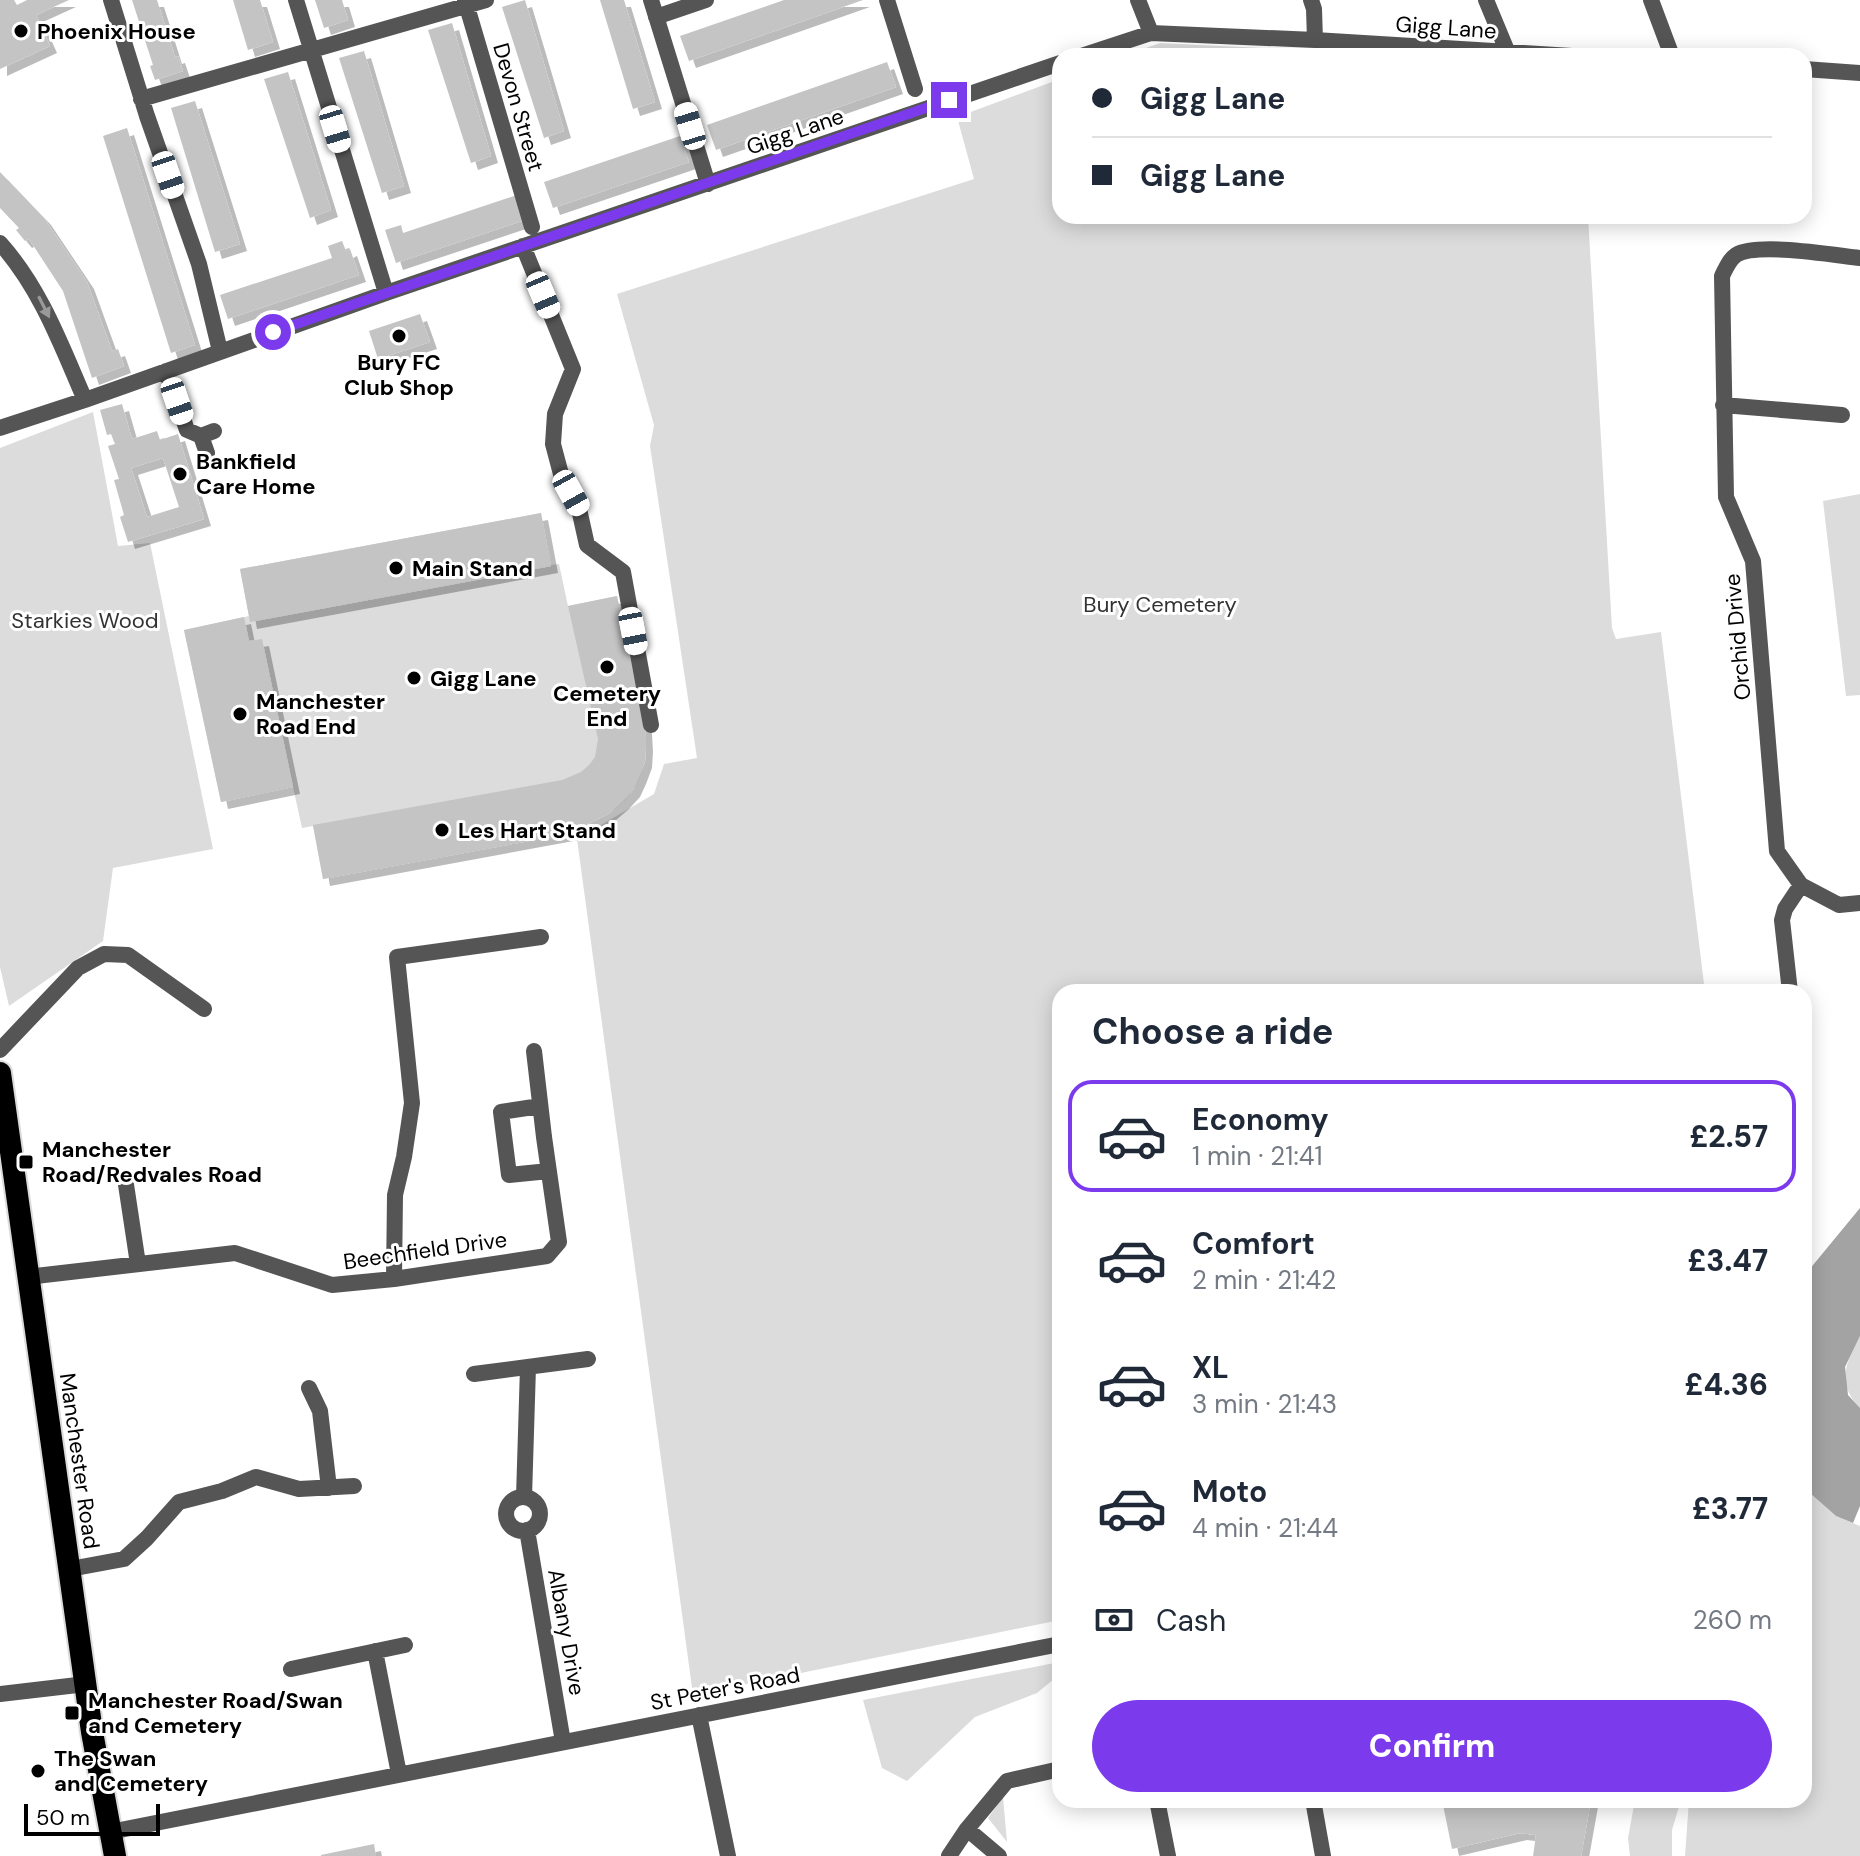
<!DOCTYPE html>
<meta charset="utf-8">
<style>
:root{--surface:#fff;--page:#f2f2f3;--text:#1f2937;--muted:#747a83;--line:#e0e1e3;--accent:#7c3aed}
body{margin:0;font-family:"DM Sans",sans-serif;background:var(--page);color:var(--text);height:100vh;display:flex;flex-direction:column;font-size:30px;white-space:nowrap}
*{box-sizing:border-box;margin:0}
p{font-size:26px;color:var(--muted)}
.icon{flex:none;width:44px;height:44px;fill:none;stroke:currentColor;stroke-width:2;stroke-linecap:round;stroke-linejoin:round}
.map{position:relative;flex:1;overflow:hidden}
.side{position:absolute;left:1052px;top:984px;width:760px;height:824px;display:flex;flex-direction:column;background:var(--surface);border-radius:24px;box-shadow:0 4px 20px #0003}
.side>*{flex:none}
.banner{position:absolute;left:1052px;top:48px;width:760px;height:176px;border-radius:24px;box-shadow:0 4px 20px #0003;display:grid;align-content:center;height:176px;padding:0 40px;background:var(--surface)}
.scale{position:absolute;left:24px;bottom:20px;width:136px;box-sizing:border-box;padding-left:8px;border:4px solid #000;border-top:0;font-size:22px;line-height:28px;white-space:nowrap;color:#000;-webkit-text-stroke:6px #fff;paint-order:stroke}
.end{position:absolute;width:36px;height:36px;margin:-18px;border:10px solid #7c3aed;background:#fff;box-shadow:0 0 0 4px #fff}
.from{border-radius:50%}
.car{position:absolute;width:24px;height:48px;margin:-24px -12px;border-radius:10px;box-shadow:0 0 6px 2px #0007;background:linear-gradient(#fff 24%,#345 0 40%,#fff 0 76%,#345 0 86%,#fff 0)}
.banner b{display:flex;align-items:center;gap:28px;height:76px;font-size:30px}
.banner b+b{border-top:2px solid var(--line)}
.banner i{width:20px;height:20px;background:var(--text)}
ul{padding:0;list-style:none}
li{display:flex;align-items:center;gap:24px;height:112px;margin:0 16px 12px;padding:0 24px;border:4px solid transparent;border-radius:24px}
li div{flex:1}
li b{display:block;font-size:30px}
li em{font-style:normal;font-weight:800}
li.active{border-color:var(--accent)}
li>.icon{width:72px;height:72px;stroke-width:1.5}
h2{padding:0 40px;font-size:36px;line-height:96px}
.pay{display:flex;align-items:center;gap:20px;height:88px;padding:0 40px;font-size:30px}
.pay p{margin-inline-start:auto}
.cta{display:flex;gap:16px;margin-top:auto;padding:16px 40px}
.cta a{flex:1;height:92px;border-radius:48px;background:var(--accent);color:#fff;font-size:32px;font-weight:800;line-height:92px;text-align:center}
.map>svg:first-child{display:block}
.green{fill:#dcdcdc}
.water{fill:#a3a3a3}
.building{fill:#c4c4c4;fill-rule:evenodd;filter:url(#shadow)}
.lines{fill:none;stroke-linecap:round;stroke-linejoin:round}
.trunk-casing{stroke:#dbdbdb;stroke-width:26}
.minor{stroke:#555;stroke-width:16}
.trunk{stroke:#000;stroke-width:22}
.oneway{fill:#999}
.route{stroke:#7c3aed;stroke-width:10}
.poi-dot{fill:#000;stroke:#fff;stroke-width:3}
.labels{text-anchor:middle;stroke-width:6;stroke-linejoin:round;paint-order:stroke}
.street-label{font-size:22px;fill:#000;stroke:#fff}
.poi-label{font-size:22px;font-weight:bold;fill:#000;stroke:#fff;text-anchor:start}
.park-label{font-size:22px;fill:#333;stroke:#fff}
</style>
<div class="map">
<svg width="1860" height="1856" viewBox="0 0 1860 1856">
<defs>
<filter id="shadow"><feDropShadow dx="7" dy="7" stdDeviation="0" flood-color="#0004"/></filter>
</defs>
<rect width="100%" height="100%" fill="#fff"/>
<path class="green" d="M1160,43L1430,56H1124Z
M1060,79V216H1588L1612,628L1616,639L1661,632L1705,992H1060V1620L693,1695L577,839L654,794L664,764L697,758L650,446L654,425L617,294L974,179L957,117Z
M93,412L118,546L150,543L213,849L113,868L103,941L9,1006L0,967V448Z
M1860,494V695L1846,696L1823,501Z
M541,513L551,565L559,564L568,606L617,596L645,727C650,784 626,814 571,828L572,833L323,879L313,826L302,828L293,787L221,802L184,630L249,616L240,569Z
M1860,1336V1408C1835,1381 1846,1365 1860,1336Z
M1804,1471L1811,1494L1836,1516L1860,1526V1856H1685L1689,1800H1804Z
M1060,1662V1674L1037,1693L975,1717L907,1781L882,1768L863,1700Z
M1003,1797L1007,1842L988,1818Z
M1635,1800H1681L1672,1830V1856H1630L1628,1838Z"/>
<path class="water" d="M1860,1208V1336L1845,1367L1848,1395L1860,1408V1506L1853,1523L1836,1516L1811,1494L1804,1471V1276Z"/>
<path class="building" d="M0,0H14L17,5L27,0H69L36,15L50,46L0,69Z
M132,0H157L175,57L178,56L183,71L155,80L150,66L153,65Z
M233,0H260L273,42L248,50Z
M315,0H342L348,20L324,28Z
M525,0L564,131L544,138L502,7Z
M600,0H624L655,102L633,109Z
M784,0H863L689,61L680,36Z
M452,23L491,156L471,163L428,30Z
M364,51L404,186L382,193L339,58Z
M887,62L896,87L716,150L707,125Z
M288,72L331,210L310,218L264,79Z
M195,101L240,244L215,252L171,108Z
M127,128L195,345L171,353L103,136Z
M680,136L689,162L553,208L544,182Z
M0,172L44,218L87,282L112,351L118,349L124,366L92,378L63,291L29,239L25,241L16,230L19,228L0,208Z
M517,195L525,220L396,263L385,230L401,225L403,233Z
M342,241L346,251L350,249L359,275L228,319L220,295L332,258L328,246Z
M420,314L430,342L378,359L369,331Z
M122,404L132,439L157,431L160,440L178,434L204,519L128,542L120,517L124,515L114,480L119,479L108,446L115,444L111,434L107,435L100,410ZM163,458L179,507L147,517L131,468Z
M541,513L551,566L250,622L240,569Z
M617,596L645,727L646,745L645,761L639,777L633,790L622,802L608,814L590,823L571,828L572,833L323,879L313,825L562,780L581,772L589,765L595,757L598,739L568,606Z
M244,617L249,641L262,639L293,787L221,802L184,630Z
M1442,1800H1591L1581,1856H1533L1536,1835L1520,1833L1452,1849Z
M374,1844L376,1856H321V1855Z"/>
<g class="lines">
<defs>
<path id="trunk" d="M0,1073L92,1732L115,1856"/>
</defs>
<use href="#trunk" class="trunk-casing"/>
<path class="minor" d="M111,0L147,116L199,264L220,351
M296,0L386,293
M465,0L532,227
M651,0L708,184
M887,0L915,89
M1138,0L1151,33
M1311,0L1314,9L1315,40
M1486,0L1508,53
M1651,0L1672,56
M656,17L706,0
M1081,56L1151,33L1315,40L1572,56
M1804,69L1860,73
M141,99L486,0
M0,243C41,289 61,345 85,400
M523,246L573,369L555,414L553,444L562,478L579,509L587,545L623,572L651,725
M1860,258C1833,255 1757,242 1736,255C1729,260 1726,268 1722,276L1726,497L1753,561L1777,851L1801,885L1839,905L1860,903
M166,371L187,430L201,436
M1723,405L1842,415
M0,428L85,400L386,293L1060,63
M207,453L201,436L214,431
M1790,992L1782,920L1785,909L1801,885
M0,1050L78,968L104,954L128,955L204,1009
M540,1106L501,1112L509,1175L549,1171
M125,1178L138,1264
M27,1277L235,1253L332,1285L394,1279L547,1256L559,1242L544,1137L534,1051
M394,1279L395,1195L404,1157L412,1103L397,957L541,937
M474,1374L588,1359
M309,1388L320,1411L329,1488
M524,1497L528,1367
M506 1514a17 17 0 1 1 34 0a17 17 0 1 1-34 0Z
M527,1530L563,1742
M70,1569L124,1559L147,1538L179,1502L222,1491L256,1477L299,1489L354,1486
M375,1651L399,1774
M291,1669L405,1645
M0,1694L86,1684
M699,1715L728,1856
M1157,1800L1168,1856
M1313,1800L1323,1856
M967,1829L999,1856
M110,1832L1060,1644
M949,1856L967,1829L1007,1781L1060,1769"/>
<use href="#trunk" class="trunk"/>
</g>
<defs><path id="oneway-solid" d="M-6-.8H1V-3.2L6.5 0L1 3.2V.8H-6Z" transform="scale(2)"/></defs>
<use class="oneway" href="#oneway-solid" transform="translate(44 307) rotate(63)"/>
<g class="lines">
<path class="route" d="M273,332L949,100"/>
</g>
<g class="poi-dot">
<circle cx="21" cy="31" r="8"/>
<circle cx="399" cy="336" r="8"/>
<circle cx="180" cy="474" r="8"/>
<circle cx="396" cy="568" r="8"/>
<circle cx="607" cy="667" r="8"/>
<circle cx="414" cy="678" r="8"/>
<circle cx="240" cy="714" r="8"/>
<circle cx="442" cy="830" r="8"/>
<rect x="18" y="1154" width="16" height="16" rx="4"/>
<rect x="64" y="1705" width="16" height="16" rx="4"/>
<circle cx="38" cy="1771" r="8"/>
</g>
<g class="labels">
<g class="street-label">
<text transform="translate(1446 27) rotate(4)" y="8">Gigg Lane</text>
<text transform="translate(519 107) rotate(74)" y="8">Devon Street</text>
<text transform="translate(795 131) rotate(-19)" y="8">Gigg Lane</text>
<text transform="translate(1737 637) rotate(-95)" y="8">Orchid Drive</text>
<text transform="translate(425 1250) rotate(-8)" y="8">Beechfield Drive</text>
<text transform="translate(80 1461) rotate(82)" y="8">Manchester Road</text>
<text transform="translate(567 1632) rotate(80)" y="8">Albany Drive</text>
<text transform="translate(725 1688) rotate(-11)" y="8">St Peter's Road</text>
</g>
<g class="poi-label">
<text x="37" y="39">Phoenix House</text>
<text x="399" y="370" text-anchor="middle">Bury FC<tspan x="399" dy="25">Club Shop</tspan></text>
<text x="196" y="469">Bankfield<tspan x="196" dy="25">Care Home</tspan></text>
<text x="412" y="576">Main Stand</text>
<text x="430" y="686">Gigg Lane</text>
<text x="607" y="701" text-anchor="middle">Cemetery<tspan x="607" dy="25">End</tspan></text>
<text x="256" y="709">Manchester<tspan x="256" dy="25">Road End</tspan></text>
<text x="458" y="838">Les Hart Stand</text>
<text x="42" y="1157">Manchester<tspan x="42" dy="25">Road/Redvales Road</tspan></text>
<text x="88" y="1708">Manchester Road/Swan<tspan x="88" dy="25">and Cemetery</tspan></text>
<text x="54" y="1766">The Swan<tspan x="54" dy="25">and Cemetery</tspan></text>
</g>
<g class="park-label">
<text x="1160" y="612">Bury Cemetery</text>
<text x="85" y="628">Starkies Wood</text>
</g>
</g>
</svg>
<div class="scale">50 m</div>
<i class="end from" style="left:273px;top:332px"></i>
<i class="end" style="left:949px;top:100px"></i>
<i class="car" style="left:690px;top:126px;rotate:343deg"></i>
<i class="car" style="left:335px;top:129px;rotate:163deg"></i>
<i class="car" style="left:168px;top:175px;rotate:161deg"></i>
<i class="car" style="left:543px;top:295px;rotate:157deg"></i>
<i class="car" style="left:177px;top:401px;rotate:161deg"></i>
<i class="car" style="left:571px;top:493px;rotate:151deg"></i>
<i class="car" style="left:633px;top:631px;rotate:169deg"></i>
<div class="banner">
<b><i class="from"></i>Gigg Lane</b>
<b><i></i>Gigg Lane</b>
</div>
<section class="side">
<h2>Choose a ride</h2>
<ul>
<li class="active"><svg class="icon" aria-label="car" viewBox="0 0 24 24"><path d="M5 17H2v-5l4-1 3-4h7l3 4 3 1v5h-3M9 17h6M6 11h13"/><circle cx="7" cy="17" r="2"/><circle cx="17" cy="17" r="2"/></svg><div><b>Economy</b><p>1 min · 21:41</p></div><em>£2.57</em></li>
<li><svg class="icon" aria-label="car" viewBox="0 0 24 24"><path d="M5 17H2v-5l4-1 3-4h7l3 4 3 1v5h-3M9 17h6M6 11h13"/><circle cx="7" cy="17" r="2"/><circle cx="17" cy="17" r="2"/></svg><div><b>Comfort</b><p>2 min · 21:42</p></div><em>£3.47</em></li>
<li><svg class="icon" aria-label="car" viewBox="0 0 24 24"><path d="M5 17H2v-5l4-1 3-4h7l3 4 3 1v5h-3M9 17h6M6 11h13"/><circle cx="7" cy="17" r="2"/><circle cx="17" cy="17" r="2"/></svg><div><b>XL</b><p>3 min · 21:43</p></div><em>£4.36</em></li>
<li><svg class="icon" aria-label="car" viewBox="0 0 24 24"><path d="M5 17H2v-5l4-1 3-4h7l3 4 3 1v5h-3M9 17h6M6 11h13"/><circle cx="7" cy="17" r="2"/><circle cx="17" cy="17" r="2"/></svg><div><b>Moto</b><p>4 min · 21:44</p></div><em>£3.77</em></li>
</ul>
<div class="pay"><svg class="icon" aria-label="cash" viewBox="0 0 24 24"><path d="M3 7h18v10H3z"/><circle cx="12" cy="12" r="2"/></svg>Cash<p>260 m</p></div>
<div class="cta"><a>Confirm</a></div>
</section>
</div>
